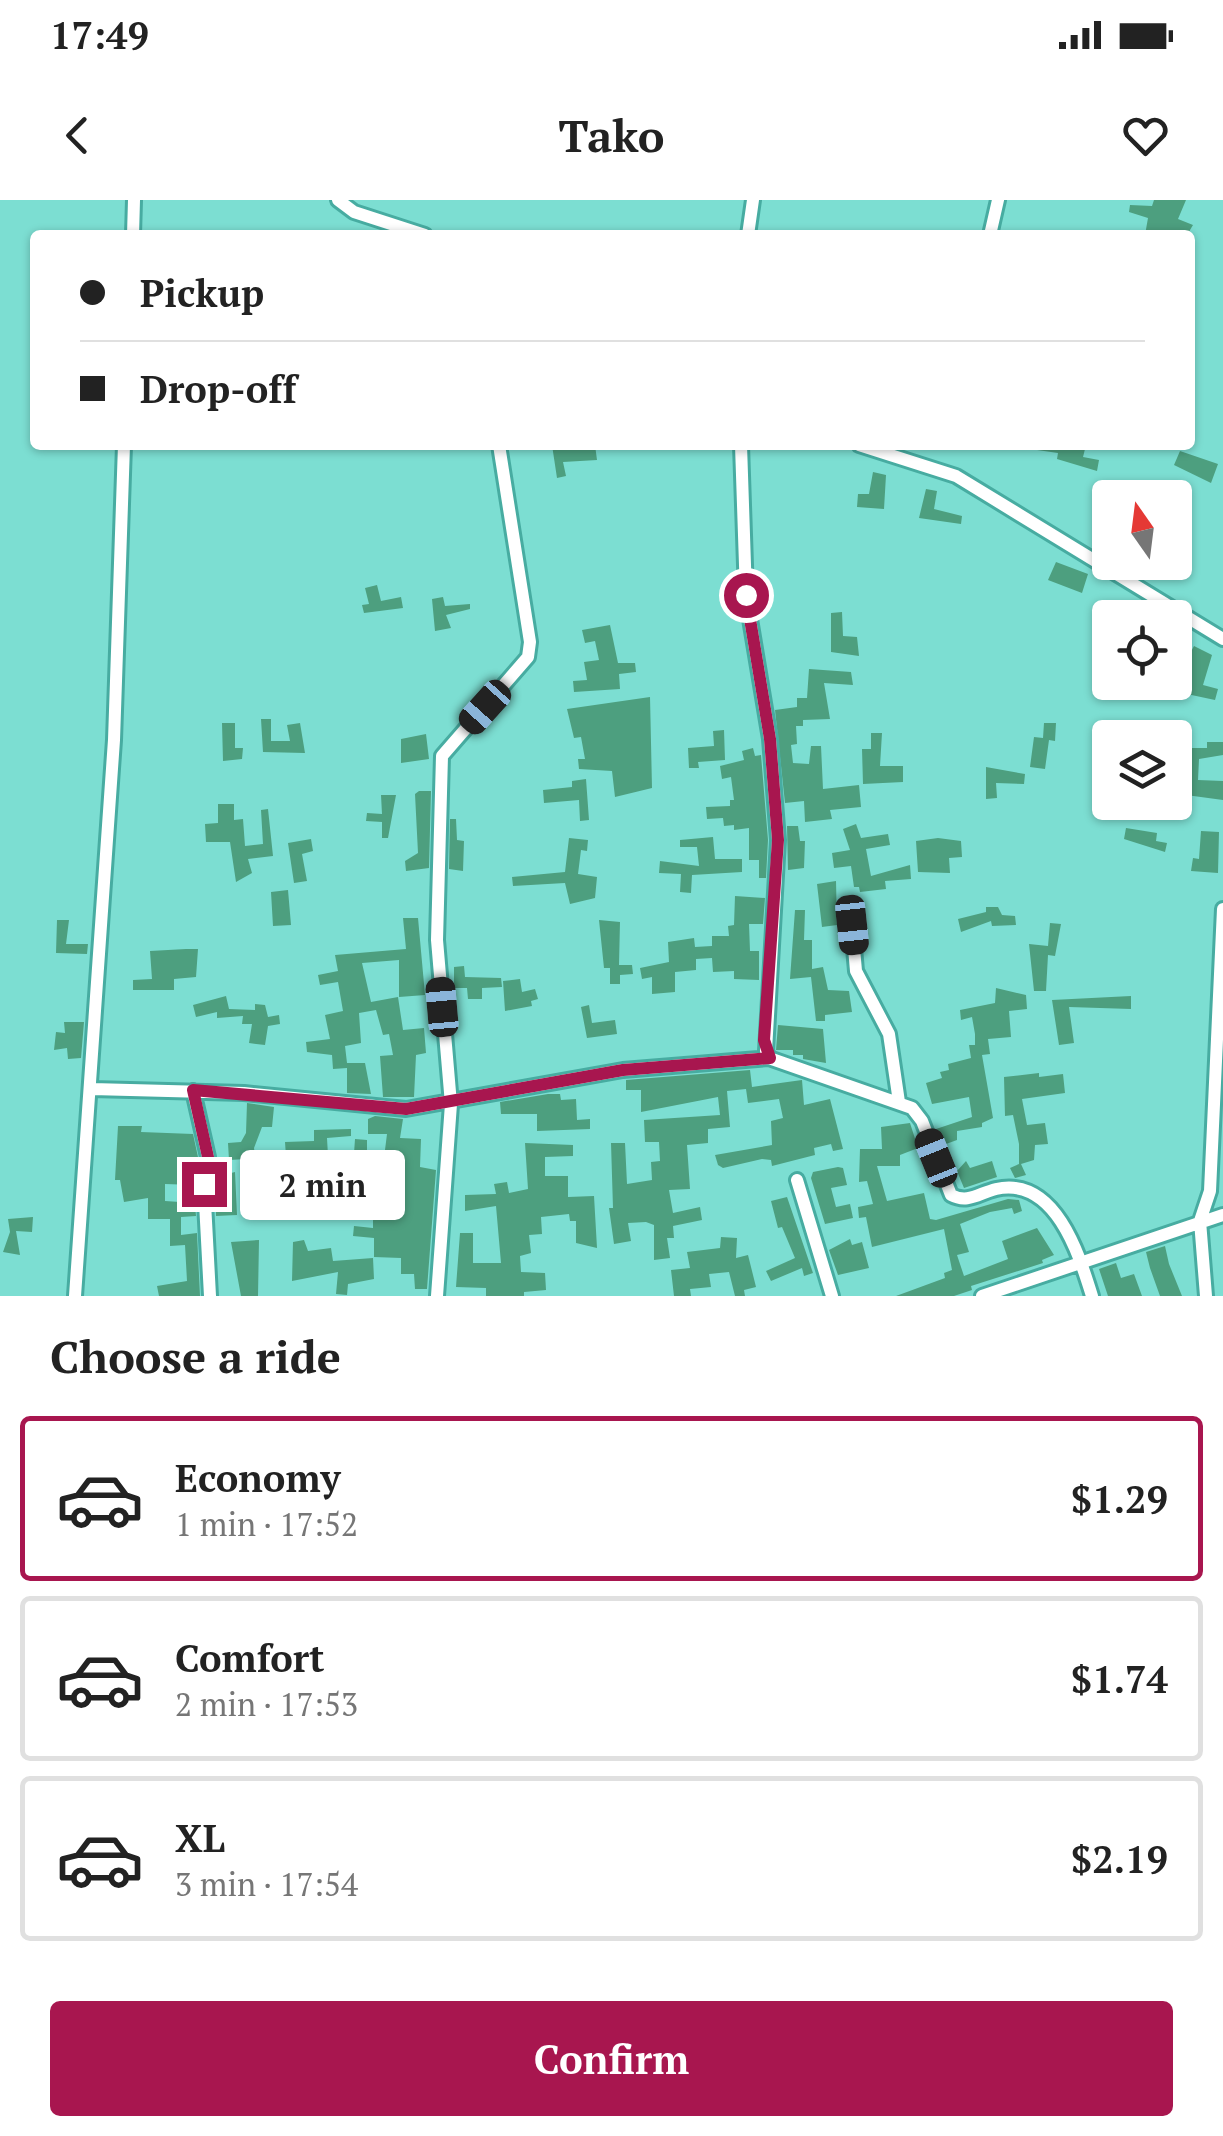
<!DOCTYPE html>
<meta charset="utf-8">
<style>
:root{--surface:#fff;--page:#f2f2f2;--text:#222;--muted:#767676;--line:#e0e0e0;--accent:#a8164f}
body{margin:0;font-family:"PT Serif",serif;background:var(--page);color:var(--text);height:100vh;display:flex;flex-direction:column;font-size:38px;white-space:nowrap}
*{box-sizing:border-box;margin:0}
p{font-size:32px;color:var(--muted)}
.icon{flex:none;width:55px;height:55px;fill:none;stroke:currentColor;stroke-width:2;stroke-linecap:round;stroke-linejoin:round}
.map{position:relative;height:1096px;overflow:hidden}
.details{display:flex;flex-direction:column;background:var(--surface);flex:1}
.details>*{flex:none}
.banner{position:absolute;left:30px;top:30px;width:1165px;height:220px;border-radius:10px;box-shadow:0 2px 8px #0004;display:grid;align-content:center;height:220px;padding:0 50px;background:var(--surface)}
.needle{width:65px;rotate:346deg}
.tools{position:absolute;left:1092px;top:280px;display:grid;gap:20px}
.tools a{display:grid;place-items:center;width:100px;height:100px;border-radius:10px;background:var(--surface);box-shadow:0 2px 8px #0004;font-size:50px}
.end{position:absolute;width:45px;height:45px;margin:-22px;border:12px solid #a8164f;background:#fff;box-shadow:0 0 0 5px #fff}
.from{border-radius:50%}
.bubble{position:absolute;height:70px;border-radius:10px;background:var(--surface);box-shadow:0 2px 8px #0004;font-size:32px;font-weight:800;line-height:70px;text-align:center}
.car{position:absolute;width:30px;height:60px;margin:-30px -15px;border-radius:12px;box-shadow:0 0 8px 2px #0007;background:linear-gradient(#222 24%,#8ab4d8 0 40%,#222 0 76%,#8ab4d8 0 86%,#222 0)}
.banner b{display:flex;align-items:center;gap:35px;height:95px;font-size:38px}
.banner b+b{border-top:2px solid var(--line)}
.banner i{width:25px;height:25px;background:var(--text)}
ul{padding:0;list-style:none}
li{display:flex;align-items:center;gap:30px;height:165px;margin:0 20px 15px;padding:0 30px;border:5px solid var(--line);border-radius:10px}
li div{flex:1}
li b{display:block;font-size:38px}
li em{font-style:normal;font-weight:800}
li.on{border-color:var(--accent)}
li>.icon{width:90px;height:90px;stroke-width:1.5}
h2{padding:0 50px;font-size:45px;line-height:120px}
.button{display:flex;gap:20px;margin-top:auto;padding:20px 50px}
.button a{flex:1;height:115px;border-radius:10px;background:var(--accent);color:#fff;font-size:40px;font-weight:800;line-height:115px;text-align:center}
.status{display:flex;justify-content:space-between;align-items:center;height:70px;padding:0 50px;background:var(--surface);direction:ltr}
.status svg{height:28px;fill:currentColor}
header{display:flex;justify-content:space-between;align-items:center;height:130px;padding:0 50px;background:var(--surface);font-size:45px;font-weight:800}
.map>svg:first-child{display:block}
.building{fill:#4d9f7f}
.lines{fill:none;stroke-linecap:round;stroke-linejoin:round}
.minor-casing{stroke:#47aca1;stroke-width:18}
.minor{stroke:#fff;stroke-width:12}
.route{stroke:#a8164f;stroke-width:12}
</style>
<div class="status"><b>17:49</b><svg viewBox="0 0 49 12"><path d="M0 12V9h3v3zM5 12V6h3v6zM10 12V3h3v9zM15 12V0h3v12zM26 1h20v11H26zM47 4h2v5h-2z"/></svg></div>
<header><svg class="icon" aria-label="back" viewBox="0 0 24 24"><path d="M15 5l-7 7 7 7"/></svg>Tako<svg class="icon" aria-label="heart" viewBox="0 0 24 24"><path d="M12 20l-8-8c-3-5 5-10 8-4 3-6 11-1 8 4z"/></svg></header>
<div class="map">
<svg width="1223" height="1096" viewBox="0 0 1223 1096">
<rect width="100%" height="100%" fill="#7cded2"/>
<path class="building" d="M1154,0H1186L1178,19L1193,25L1187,35H1145L1148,18L1129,12L1130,5L1152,6Z
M552,245L570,250L595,245L597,260L563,262L566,276L557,278Z
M1037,245H1086L1083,257L1099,260L1097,271L1057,259L1058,253L1037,250Z
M1180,251L1218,264L1211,283L1174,265Z
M873,272L886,275L884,309L857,307L858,294H869Z
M926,289L937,291L934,309L962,316L961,324L919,318Z
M1056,362L1088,374L1082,393L1048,380Z
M377,385L381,401L401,397L403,408L364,413L362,405L369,404L365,388Z
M443,397L445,406L470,404V409L446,415L451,428L435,431L432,399Z
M842,412L843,436L857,437L859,456L831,452V413Z
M610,425L618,463H635L636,472L619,474L620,489L574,492L573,481L587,480L584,462L599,460L595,441L585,443L582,430Z
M1194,446L1212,455L1203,485L1218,489L1215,500L1168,490L1165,496L1138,483L1175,482Z
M809,469L851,472L853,485L824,483L830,519L803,520V526H796L797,544L791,545L793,563L809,564L811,546H821L823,589L859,585L861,607L830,610L832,619L805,622L804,601L785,603L775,510L797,507V498H807Z
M650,497L652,588L615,597L612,571L579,569L578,559H585L581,537L574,538L567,509Z
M261,519H271V541H290L287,525L300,523L305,553L263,552Z
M222,523H235V548H243L242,559L223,561Z
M1044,523H1056L1055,541L1049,540L1045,569L1030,567L1034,537L1043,538Z
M724,530L725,560L698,562L699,568H689L688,548L714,546L713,531Z
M871,533H882L880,566H903V582L863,584L862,549H871Z
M426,534L429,559L401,563V539Z
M1207,542H1223V555L1199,559L1198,580L1223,581V600L1186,595L1183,548H1207Z
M753,548L755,556L761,555L768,640L766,678H759V660H749V628L734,630V625L724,626L723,618L707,619L706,607L730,606V600H734L731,577L722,579L720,566L744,560L742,551Z
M986,567L1025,574L1024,584L996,583L997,598L986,599Z
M586,579L589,620L580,621L579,600L544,603L543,590L572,587V581Z
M419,591H431L429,668L406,671L405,661L418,653L415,594Z
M381,595H396L388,638H382V622L366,621L367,613L382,614Z
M218,604H234V620L243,619L245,646L263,644L261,610L268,609L273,656L248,659L252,673L236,682L230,642H206L205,624L218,623Z
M450,619H456L457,640L464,641L463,671L449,669Z
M856,624L861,638L888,634L890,645L866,649L871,676L910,665L911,679L885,681L886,689L860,692L859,687H854L851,666L834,668L832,653L850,650L843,629Z
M787,626H798L800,641H805L804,668L788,670Z
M1126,628L1157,633L1156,641L1167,643L1165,652L1124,639Z
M1201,631L1219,632L1218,673L1191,671L1193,658L1199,659Z
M713,637L715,659H742V672L692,675L691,693L680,692L681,674L659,673L660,661L699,666L697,647H680V640Z
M569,638L588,640L587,651L581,650L578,674L597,677L595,698L570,704L565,683L513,686L512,677L565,672Z
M938,638L961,641L962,657L949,658L950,673L918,672L916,641Z
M311,639L313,651L302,654L307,681L294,683L288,643Z
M836,681L837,725L822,727L817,684Z
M288,690L291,725L273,726L271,692Z
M735,696L765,698L763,724H749L750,751H759V780L734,779V771L713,772L712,758L696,759V770L675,772V792L652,794V777L642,779L640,768L669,762L668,742L694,738L695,747L712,746V736H729L728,726L734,725Z
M986,707H998L1002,715L1015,716L1016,725L992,726L991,721L961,732L958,719L986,712Z
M795,710H805L804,740H812V769L823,767L828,790L849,791L852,812L825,815V821H816L811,777L790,779Z
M403,718H418L425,795L399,797V760L362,763L371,802L398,797L403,830L424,828L426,853L416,855L414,897H383L380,856L393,855L389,834L383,835L376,810L359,813L361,843L345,846L347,863H365L371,894L347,893V868L333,869L332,855L307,852L306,842L330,839L325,815L343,811L338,782L320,785L318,775L338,771L335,755L406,749Z
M57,720H69L66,744H88L87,754L56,753Z
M599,720L620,722L619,765H632L633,774L620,775V784H610V768H604Z
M1050,723L1061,724L1055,756L1048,755L1046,791H1034L1029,744L1048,746Z
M186,749H198L196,777L174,779V790H133V780L152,779L150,751Z
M464,766L465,777L501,778L502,787L482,788V799H468L467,788H454V767Z
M520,779L522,792L535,789L538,799L531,801L532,806L505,811L503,781Z
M996,788L1026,795L1027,809L1009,811L1011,837L988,839L990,854L982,855L993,918L982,923V927L957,931V940L946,944L936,929L972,917L969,897L932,904L926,883L942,878L940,872L949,870L948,864L971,858L969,845H975V834L972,817L961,820L960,810L995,803Z
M226,796L229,809L255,810V804L265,805L268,817L279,815L280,824L268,826L265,845L249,843L252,824H242L243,816L217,818V812L196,817L193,805Z
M1131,796V809L1069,807L1074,843L1059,845L1052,800Z
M589,805L592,823L615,820L617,834L587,838L581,807Z
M64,822H84L81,858L68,859L67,848L54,850L56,832L65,833Z
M778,825L823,829L826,863L803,859V855H793V850H776Z
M750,870L752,887L802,880L804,905L830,899L843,949L833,951L831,944L814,948L815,955L772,966L771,960L762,959L723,968L718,965L715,955L772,945L771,921L783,918L779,899L748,903L746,889L727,891L730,927L708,929V943L687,945L690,989L669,990L673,1013L700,1007L702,1020L673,1026L674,1038H667L670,1058L654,1060V1025L646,1022L628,1023L631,1041L614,1044L609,1008H613L611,943H625L627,984L652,980L651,962L660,961L659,942H645L644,920L720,915L718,897L641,912V890H626V880Z
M1039,873V877L1063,874L1065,893L1022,899L1027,925L1045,923L1048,944L1035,945L1034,960L1021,964L1026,975L1015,978L1010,968L1019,964V944L1013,915L1005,916L1004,877Z
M548,894H560L561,900L576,899L577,920L590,919V929L537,931V914H501L500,902Z
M247,903L274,907L272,927H262L254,948L258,976L248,977L246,959L229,960L228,943L241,942L246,933Z
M375,916L403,919L400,938L421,939L420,967L436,970L427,1089H415L414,1074H401V1058L374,1057V1038L353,1036L354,1026L373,1028V1020H379L381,980H375L374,969L353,968L355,939L367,940V950H385L387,934H368V919Z
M910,923L918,948L900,955V966H877L887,1001L924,993L930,1019L936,1020L1008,999L1019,1000L1022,1011L1014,1014L1012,1008L990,1012L960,1024L969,1052L957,1055L964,1076L1008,1059L1002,1041L1037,1028L1054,1055L1042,1060L1043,1063L971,1086L972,1090L954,1096H896L945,1078L944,1073L952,1070L944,1029L872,1047L866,1017L859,1018L858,1007L873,1004L867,981L859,982L860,949H882L881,927Z
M118,926H142L141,932L193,934L198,957L194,985L165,984V1001L195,1003L196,1016L181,1017V1035L197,1033L200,1096H159L157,1086L187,1081L185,1045L170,1046V1019H148V998L124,1002L120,980H115Z
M351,929V936L327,938L328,956L339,955L342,986L335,987L334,1011L285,1017L283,996L277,997L273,977L285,975L292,985L316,977V958L286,956L285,942L314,941V930Z
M525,943L573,945V956L545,957V976H568V997L594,996L597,1048L576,1043V1021H570L569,1014L541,1017L542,1034L529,1035L531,1053L520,1056L521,1072L545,1073L546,1090L524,1092V1096H486V1088L456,1087L460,1033H473V1063H501L496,1006L465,1011V995L496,994L494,984L507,982L509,993L528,989Z
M966,961L970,968L992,961L997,977L964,988L957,971Z
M838,967L843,968L847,985L831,988L836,1007L850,1004L853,1018L825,1024L811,978L813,972Z
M235,972L237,1015L216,1016L215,977Z
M787,997L813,1073L804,1076L802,1068L771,1081L766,1071L795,1058L782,1027L778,1028L771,1001Z
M33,1017L32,1032L16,1031L20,1055L3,1052L10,1032L8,1019Z
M721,1037L737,1038L736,1058L748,1055L756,1087L744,1090L745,1096H735L729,1072L709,1074L711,1087L690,1089L691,1096H674L671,1070L690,1068L687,1052L720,1048Z
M850,1039L852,1045L862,1042L869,1068L838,1075L829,1050Z
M259,1040L258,1096H241L231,1042Z
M304,1040L308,1051L331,1048L333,1061L373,1058L374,1079L348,1084L347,1095L336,1094L338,1072L292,1081L293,1042Z
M1165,1046L1169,1064L1182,1096H1160L1150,1068L1146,1052Z
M1116,1063L1121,1078L1134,1074L1142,1096H1108L1099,1069Z"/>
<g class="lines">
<defs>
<path id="minor" d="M338,0L354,12L425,35
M133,35L134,0
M748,35L753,0
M990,35L998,0
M741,245L746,395L770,539L778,640L766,851L769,858L912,908L922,921L951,995C968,1004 979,993 996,989C1055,976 1079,1054 1092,1096
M859,245L956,276L1223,439
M852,725L856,771L889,834L899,902
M92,889L244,893L406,909L623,870L769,858
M193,891L208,957L204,984L210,1096
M797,980L832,1096
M75,1096L114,540L124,245
M437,1096L451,904L437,740L442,556L528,457L530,442L499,245
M982,1096L1223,1015
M1206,1096L1200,1021L1210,991L1223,709"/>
</defs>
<use href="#minor" class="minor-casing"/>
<use href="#minor" class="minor"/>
</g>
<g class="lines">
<path class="route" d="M204,984L208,957L193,890L406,909L623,870L770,858L764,840L778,640L770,539L746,395"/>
</g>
</svg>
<div class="tools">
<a><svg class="needle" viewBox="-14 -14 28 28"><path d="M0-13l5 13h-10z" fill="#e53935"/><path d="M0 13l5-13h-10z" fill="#767676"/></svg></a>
<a><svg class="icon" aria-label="locate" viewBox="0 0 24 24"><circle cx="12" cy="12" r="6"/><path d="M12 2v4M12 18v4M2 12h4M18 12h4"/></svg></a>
<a><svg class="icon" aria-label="layers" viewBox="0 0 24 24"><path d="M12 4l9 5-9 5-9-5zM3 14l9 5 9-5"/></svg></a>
</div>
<i class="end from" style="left:746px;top:395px"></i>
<i class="end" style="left:204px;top:984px"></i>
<div class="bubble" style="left:240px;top:950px;width:165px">2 min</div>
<i class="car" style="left:485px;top:507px;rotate:222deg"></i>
<i class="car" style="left:852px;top:725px;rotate:174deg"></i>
<i class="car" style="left:442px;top:807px;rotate:355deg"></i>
<i class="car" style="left:936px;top:958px;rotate:338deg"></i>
<div class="banner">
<b><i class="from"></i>Pickup</b>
<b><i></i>Drop-off</b>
</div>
</div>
<section class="details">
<h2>Choose a ride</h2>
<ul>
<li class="on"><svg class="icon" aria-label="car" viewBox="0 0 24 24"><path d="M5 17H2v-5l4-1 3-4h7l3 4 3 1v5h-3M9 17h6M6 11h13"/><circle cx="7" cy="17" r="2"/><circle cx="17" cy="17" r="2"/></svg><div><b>Economy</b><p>1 min · 17:52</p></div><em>$1.29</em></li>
<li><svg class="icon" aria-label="car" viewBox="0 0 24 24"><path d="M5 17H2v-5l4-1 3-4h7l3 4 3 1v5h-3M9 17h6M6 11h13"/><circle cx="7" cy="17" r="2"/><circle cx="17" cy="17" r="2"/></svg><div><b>Comfort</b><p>2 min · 17:53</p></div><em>$1.74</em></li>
<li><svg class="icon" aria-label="car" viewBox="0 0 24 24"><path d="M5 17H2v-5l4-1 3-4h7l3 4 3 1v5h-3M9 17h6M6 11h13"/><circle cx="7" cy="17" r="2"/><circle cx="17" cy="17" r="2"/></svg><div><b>XL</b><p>3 min · 17:54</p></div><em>$2.19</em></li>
</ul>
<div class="button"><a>Confirm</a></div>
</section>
